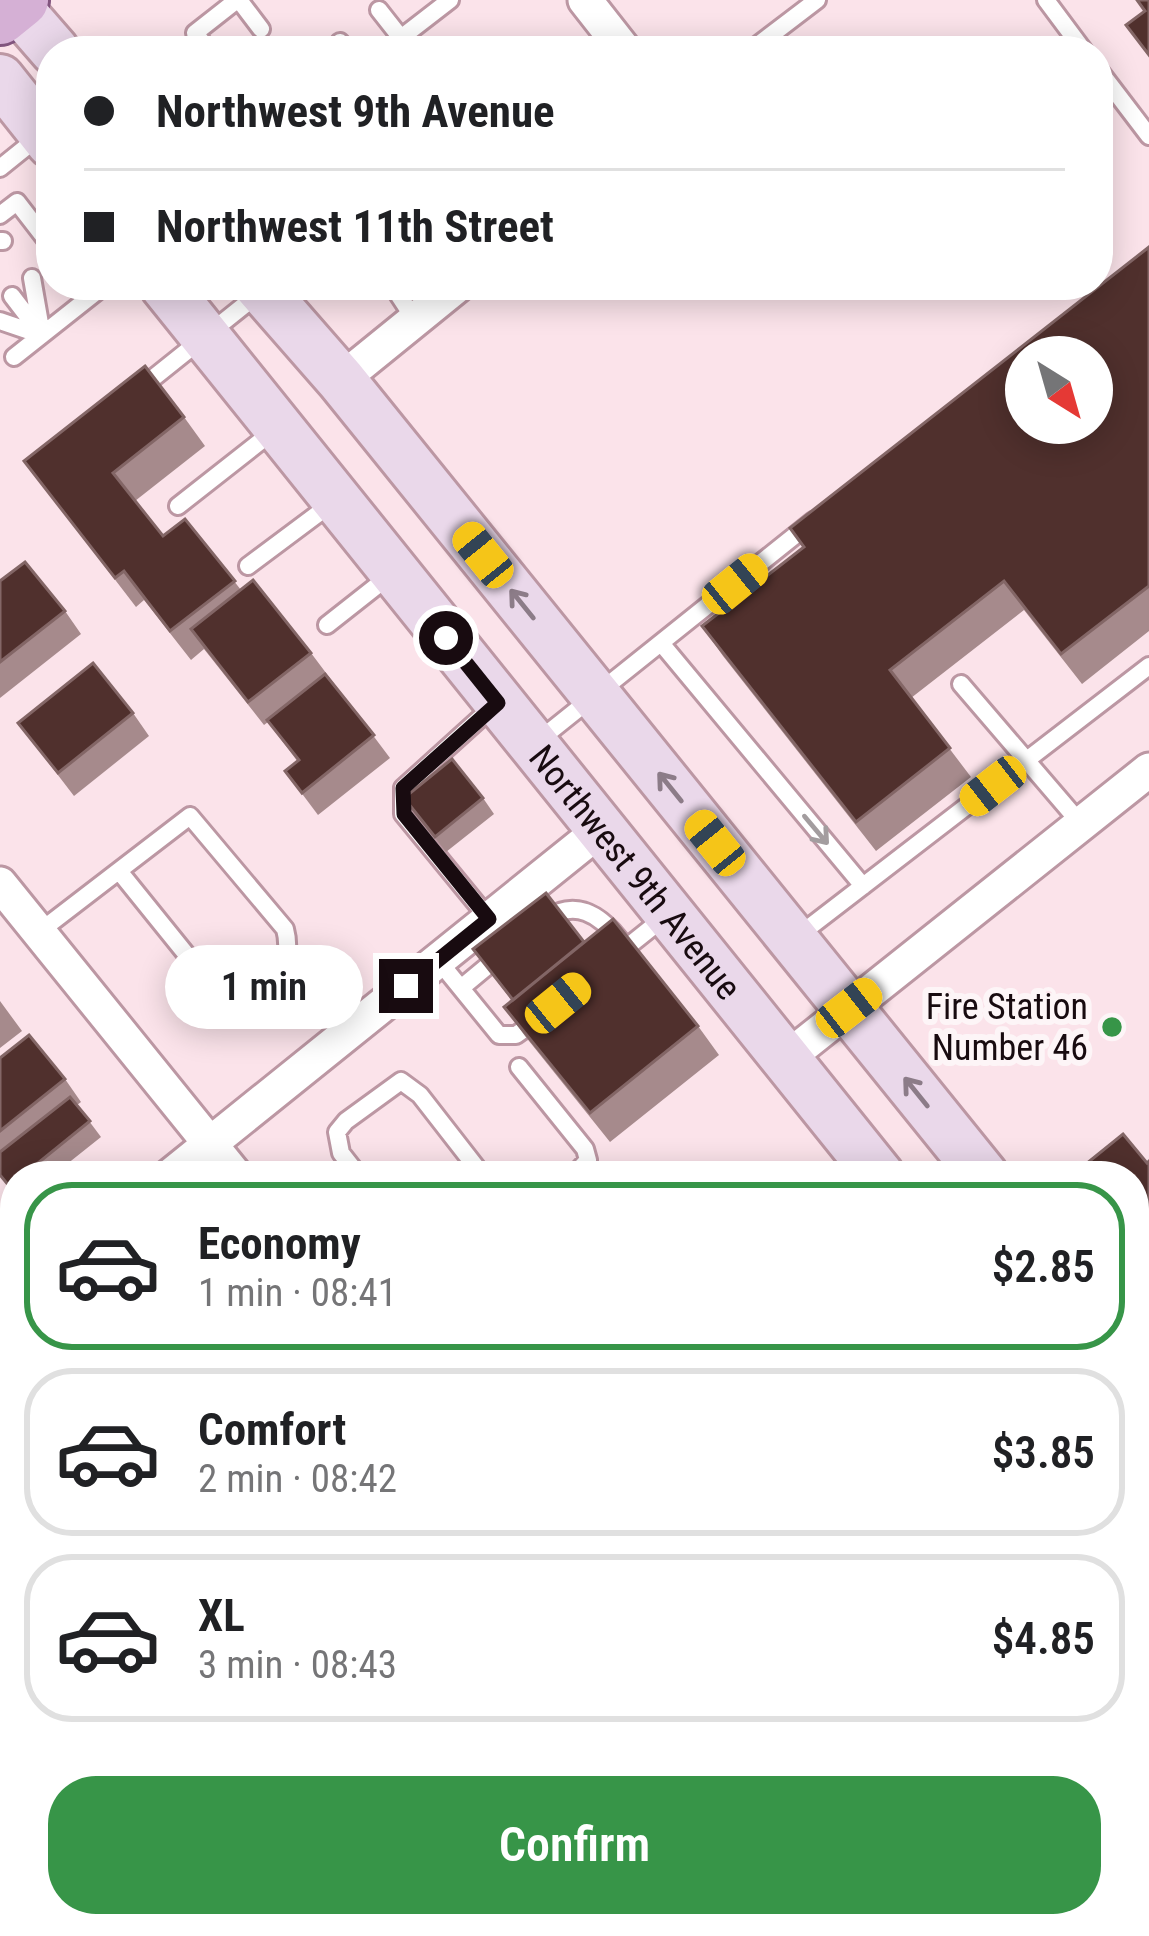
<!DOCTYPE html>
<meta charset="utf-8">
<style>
:root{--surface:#fff;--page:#f6f6f6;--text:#202124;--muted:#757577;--line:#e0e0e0;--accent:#379548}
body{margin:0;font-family:"Roboto Condensed",sans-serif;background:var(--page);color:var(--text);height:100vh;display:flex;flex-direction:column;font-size:45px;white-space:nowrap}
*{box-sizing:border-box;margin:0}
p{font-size:39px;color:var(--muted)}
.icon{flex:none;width:66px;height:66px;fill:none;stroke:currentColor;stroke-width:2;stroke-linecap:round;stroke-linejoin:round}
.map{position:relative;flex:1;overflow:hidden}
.details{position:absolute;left:0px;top:1161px;width:1149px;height:777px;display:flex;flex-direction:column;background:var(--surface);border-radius:48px 48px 0 0;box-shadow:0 6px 30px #0003}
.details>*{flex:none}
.top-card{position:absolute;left:36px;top:36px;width:1077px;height:264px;border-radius:48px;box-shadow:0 6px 30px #0003;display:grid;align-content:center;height:264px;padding:0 48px;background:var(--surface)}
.needle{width:78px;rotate:143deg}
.tools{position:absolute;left:1005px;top:336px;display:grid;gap:24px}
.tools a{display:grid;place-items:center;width:108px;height:108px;border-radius:50%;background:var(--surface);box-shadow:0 6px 30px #0003;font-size:60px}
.end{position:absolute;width:54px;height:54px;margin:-27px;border:15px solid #180b10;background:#fff;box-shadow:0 0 0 6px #fff}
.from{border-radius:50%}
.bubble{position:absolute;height:84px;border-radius:42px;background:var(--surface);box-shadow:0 6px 30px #0003;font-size:39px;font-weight:600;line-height:84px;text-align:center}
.car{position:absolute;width:36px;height:72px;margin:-36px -18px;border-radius:15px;box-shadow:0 0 9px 3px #0007;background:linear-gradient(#f5c518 24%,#345 0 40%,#f5c518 0 76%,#345 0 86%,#f5c518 0)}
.top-card b{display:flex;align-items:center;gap:42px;height:114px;font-size:45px}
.top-card b+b{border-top:3px solid var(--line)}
.top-card i{width:30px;height:30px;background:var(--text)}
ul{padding:21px 0 0;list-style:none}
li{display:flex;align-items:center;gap:36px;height:168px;margin:0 24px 18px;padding:0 24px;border:6px solid var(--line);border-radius:48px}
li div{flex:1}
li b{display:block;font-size:45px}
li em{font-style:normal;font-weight:600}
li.on{border-color:var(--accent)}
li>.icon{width:108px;height:108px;stroke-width:1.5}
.cta{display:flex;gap:24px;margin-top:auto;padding:24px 48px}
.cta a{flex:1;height:138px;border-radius:48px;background:var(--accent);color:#fff;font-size:48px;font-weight:600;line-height:138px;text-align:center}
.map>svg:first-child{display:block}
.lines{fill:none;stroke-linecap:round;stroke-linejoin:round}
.service-casing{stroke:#bc97a3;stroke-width:22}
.minor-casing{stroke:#bc97a3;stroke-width:39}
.secondary-casing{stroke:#bc97a3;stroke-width:54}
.primary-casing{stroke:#81547e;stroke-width:60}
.service{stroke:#fff;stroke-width:16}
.minor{stroke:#fff;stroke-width:33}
.secondary{stroke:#ead8ea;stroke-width:48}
.primary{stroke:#d5b0d5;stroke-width:54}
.wall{fill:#a68a8c}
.building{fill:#50302d;stroke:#836666;stroke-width:3;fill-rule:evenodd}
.oneway{stroke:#8c7c88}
.oneway2{stroke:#a39d9f}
.route{stroke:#180b10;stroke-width:15}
.poi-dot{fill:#379548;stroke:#fdf5f7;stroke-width:4.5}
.labels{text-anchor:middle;stroke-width:12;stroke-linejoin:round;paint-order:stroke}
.street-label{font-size:36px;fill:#180b10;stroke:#fdf5f7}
.poi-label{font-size:36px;fill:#180b10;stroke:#fdf5f7;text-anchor:end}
</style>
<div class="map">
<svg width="1149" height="1936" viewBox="0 0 1149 1936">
<rect width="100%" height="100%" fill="#fbe3ea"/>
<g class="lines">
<defs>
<path id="service" d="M239,0L261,29
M1046,0L1084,51
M379,10L401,38
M340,42L348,51
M209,51L195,33L237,0
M384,51L450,0
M750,51L817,0
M1098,69L1149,136
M0,168L41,135
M0,215L17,202L51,246
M0,241H3
M32,278L42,335
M392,285L415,320
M12,296L41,334
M0,321L41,335
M14,357L105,285
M137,391L262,291
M178,506L276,429
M248,566L335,501
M327,625L393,573
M661,643L863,886
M961,684L1081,824
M538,741L813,521
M489,919L403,814V788L497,703
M545,919C576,899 599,914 619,939
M39,932L190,816L285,929C297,974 256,1005 215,990L119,871
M794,939L1149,666
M616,956L666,916
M438,960L499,1035H516L540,1018
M461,988L502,954
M519,1067L585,1149L588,1160L573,1176
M359,1176L341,1153L337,1132L346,1121L401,1081L420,1095L483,1176"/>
<path id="minor" d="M585,0L625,51
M341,380L458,285
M0,884L236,1176
M787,1058L1149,770
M170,1176L600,830
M0,1314L15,1301
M0,1672L15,1691
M1134,1708L1149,1696
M201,1923L212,1936
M838,1923L848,1936L864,1923"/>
<g id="secondary">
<path d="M1,0L15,5L55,51"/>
<path d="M0,79L51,143"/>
<path id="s1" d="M164,285L880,1176"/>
<path d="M258,285L341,380L984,1176"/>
<path d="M1134,1364L1149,1383"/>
<path d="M1134,1492L1149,1510"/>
</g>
<path id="primary" d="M0,17L21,0"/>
</defs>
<use href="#service" class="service-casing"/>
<use href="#minor" class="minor-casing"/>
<use href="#secondary" class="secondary-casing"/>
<use href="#primary" class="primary-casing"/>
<use href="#service" class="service"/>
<use href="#minor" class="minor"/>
<use href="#secondary" class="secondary"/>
<use href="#primary" class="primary"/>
</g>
<path class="wall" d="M1149,247V631L1082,684L1024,610L911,698L971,777L876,851L723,656L702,626L803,548Z
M184,417L205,446L135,501L163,536L185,519L241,590L311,653L390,758L318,815L285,771L298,762L268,722L264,725L204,649L191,660L144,600L136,607L24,461Z
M0,581L65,611L81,634L0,698Z
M133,713L149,736L74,796L18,723Z
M404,798H483L494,814L446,852Z
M584,942L698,1026L719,1055L610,1142L525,1036L504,1007L512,1001L473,949Z
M0,1001L22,1031L0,1048Z
M0,1058L65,1079L81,1102L77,1105L101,1137L52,1176H15V1195L0,1176Z
M1149,1161V1229L1142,1235L1134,1225V1176H1094L1086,1164L1147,1163Z
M11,1795L15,1799V1923H80L89,1935L5,1936L17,1927L1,1904L11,1897L6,1891L0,1896V1804Z
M1134,1841L1149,1859V1900L1142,1906L1134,1896Z"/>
<path class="building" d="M1137,0H1149V55L1126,25L1145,11Z
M1149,247V586L1061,654L1004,581L890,670L950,748L856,822L702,626L804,547L790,528ZM1026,357H1092V423H1026Z
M145,366L184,417L113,473L163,536L185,519L235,581L170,631L124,571L115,578L24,461Z
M25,562L65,611L0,662V581Z
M253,580L311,653L248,702L191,629Z
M93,663L133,713L58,773L18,723Z
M325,674L374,735L302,793L285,771L299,760L267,720Z
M452,759L483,798L435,837L404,798Z
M546,893L584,942L513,1000L473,949Z
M613,919L698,1026L590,1113L504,1007Z
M29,1035L65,1079L0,1131V1058Z
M70,1097L90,1121L22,1176H15V1181L9,1186L0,1175V1152Z
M1123,1134L1147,1163L1149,1161V1204L1134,1217V1176H1096L1086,1164Z
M15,1483V1569L12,1571L0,1557V1495Z
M11,1795L15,1799V1878L4,1886L0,1881V1804Z
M1134,1841L1149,1859V1865L1134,1877Z
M15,1894V1923L1,1904Z
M15,1923H74L57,1936H5L18,1926Z
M111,1923H118L128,1936H94Z
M345,1923H361L371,1936H328Z
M961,1923H1080L1083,1926L1086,1923H1128L1139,1936H944Z"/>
<defs><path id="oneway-shaft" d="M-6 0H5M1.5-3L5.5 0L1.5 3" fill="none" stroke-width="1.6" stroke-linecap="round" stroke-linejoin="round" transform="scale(3)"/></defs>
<g class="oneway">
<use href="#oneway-shaft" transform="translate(522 604) rotate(-129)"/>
<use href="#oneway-shaft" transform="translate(670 787) rotate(-129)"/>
<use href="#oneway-shaft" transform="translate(916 1092) rotate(-129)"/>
</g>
<use class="oneway2" href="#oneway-shaft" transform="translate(816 830) rotate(50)"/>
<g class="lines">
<path class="route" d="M406,986L489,919L404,814L403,788L498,703L446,638"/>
</g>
<circle class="poi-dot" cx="1112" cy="1027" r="12"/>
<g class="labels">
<g class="street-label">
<text dy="13" stroke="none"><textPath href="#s1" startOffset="753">Northwest 9th Avenue</textPath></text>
</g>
<g class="poi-label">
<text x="1088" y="1019">Fire Station<tspan x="1088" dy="41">Number 46</tspan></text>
</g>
</g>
</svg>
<div class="tools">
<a><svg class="needle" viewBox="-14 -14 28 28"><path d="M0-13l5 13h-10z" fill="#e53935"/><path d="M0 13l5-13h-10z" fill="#757577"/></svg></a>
</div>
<i class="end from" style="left:446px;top:638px"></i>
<i class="end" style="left:406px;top:986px"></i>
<div class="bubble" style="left:165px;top:945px;width:198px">1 min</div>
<i class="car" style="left:483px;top:555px;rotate:321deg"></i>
<i class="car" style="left:735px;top:584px;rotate:51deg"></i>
<i class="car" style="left:993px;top:786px;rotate:232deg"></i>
<i class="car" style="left:715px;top:843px;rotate:321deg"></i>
<i class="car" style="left:558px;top:1003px;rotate:51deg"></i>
<i class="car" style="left:849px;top:1008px;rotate:52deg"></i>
<div class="top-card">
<b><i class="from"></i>Northwest 9th Avenue</b>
<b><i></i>Northwest 11th Street</b>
</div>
<section class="details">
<ul>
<li class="on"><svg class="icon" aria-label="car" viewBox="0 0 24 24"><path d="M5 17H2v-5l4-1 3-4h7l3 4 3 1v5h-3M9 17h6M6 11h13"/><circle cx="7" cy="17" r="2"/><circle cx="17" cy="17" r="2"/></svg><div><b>Economy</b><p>1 min · 08:41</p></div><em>$2.85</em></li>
<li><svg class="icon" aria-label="car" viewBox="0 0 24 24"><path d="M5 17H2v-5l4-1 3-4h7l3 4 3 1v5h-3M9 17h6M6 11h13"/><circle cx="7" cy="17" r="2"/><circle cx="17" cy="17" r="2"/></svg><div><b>Comfort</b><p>2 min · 08:42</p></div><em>$3.85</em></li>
<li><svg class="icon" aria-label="car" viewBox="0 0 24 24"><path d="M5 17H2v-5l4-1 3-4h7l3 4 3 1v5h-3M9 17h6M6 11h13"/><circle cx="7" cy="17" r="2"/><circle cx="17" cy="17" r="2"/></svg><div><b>XL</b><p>3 min · 08:43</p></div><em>$4.85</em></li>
</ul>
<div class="cta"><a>Confirm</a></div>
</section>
</div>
